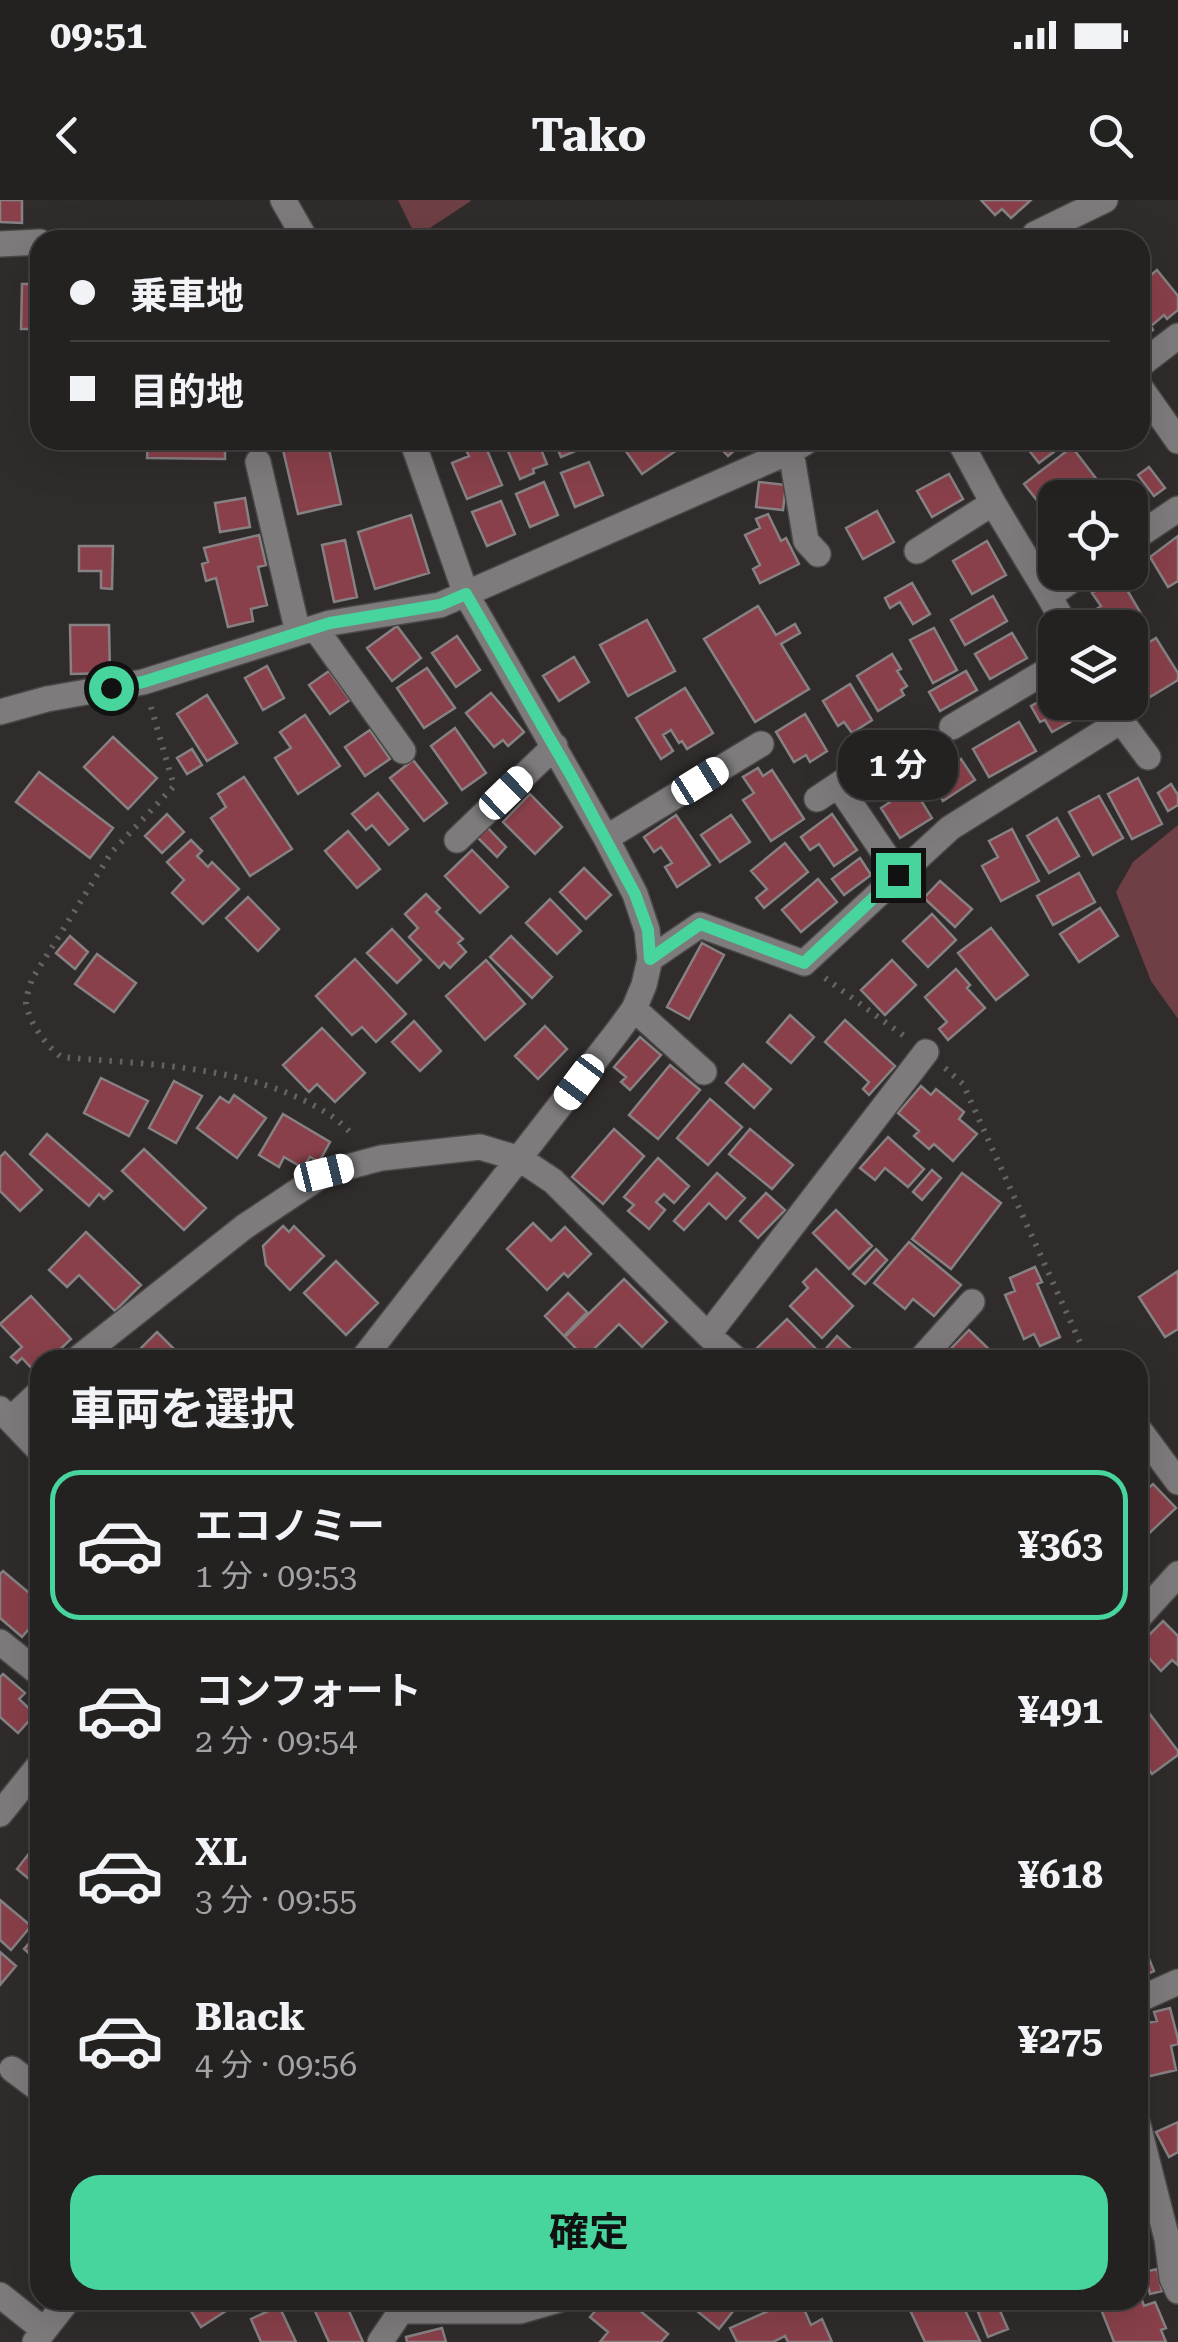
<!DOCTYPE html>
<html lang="ja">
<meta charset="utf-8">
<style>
:root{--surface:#242121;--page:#302e2e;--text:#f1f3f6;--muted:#a3a3a5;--line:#413e3f;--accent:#47d49d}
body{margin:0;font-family:"Roboto Serif","Noto Sans JP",serif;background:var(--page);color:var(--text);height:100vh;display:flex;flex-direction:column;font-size:38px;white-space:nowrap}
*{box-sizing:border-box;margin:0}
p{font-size:32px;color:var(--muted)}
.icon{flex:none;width:55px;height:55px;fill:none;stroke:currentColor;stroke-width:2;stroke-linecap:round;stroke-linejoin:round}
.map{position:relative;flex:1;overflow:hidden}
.details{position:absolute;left:30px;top:1150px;width:1118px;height:960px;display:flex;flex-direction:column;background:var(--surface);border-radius:30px;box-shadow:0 10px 40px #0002,0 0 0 2px var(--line)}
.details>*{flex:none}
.hud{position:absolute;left:30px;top:30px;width:1120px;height:220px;border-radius:30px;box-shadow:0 10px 40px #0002,0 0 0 2px var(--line);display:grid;align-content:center;height:220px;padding:0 40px;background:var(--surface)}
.fabs{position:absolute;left:1038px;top:280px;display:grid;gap:20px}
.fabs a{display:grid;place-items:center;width:110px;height:110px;border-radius:20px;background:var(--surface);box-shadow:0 10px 40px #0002,0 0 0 2px var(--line);font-size:50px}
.end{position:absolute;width:45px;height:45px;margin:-22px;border:12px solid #47d49d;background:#111;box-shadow:0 0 0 5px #111}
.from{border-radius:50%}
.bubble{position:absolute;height:70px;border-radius:30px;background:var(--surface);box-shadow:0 10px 40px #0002,0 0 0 2px var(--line);font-size:32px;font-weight:700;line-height:70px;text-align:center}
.car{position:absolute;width:30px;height:60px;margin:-30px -15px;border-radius:12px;box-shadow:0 0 8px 2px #0007;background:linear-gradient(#fff 24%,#345 0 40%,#fff 0 76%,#345 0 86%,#fff 0)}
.hud b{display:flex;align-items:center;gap:35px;height:95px;font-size:38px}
.hud b+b{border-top:2px solid var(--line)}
.hud i{width:25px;height:25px;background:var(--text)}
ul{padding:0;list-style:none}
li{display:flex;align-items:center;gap:30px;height:150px;margin:0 20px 15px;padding:0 20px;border:5px solid transparent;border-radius:30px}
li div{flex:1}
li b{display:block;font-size:38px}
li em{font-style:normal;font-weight:700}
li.on{border-color:var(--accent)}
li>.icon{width:90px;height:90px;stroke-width:1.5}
h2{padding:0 40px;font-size:45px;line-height:120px}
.primary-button{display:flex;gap:20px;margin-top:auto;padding:20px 40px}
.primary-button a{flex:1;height:115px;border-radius:30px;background:var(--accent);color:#111;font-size:40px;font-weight:700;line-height:115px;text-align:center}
.status{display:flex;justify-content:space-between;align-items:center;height:70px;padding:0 50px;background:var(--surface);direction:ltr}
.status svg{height:28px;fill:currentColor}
header{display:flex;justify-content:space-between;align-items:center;height:130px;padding:0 40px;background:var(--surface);font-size:45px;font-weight:700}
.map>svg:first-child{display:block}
.green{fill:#6e3f44}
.building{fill:#89404a;stroke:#868182;stroke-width:2.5}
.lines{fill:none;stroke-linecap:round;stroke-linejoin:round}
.minor-casing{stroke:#4b4747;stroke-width:28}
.path{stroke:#656262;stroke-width:6;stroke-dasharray:2.5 8;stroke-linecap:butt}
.minor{stroke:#7d7b7b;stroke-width:25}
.route{stroke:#47d49d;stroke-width:12}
</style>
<div class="status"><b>09:51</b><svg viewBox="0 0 49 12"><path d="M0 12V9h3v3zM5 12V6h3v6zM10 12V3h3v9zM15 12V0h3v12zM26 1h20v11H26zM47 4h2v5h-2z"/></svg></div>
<header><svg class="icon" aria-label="back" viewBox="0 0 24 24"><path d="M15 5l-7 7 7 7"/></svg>Tako<svg class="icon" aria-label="search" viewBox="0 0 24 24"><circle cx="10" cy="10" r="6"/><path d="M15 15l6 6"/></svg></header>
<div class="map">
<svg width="1178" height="2142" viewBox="0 0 1178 2142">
<rect width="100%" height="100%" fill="#302c2c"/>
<path class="green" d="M398,0H470L471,1L416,37Z
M1178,625V819L1151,781L1116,692L1133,662Z"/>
<path class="building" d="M0,0H22V23L0,22Z
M981,0H1031L1011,18L1002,9L995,15Z
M1157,70L1178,96V110L1167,119L1164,115L1151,126L1153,130L1140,140V84Z
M22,84H40V129H21Z
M148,240H225V259L147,258Z
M327,240L341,304L298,314L283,250Z
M509,240H537L547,264L533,269L534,273L520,279L504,242Z
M554,240H587L590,245L561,257Z
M633,240H670L677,250L642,274L623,247Z
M713,240H746L728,256Z
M1021,240H1065L1067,242L1039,263Z
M484,243L502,285L467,299L452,263L469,256L466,250Z
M1072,247L1098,281L1078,298H1055V316L1051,318L1024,284Z
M589,262L603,295L575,307L561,273Z
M1149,267L1165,288L1154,296L1138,275Z
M949,274L963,299L932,317L917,291Z
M544,282L558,315L530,327L516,294Z
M759,282L786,285L783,310L756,307Z
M245,298L250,327L220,332L215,303Z
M501,301L515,334L487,346L472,312Z
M877,311L894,342L863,359L846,328Z
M768,314L781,341L786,338L799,364L760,383L753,369L760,365L745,335L760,328L756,319Z
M411,315L429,373L375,389L358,332Z
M259,335L266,365L258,367L267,405L251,409L253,421L228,427L216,378L206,381L202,364L208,362L204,348Z
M1178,336V381L1168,387L1150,357Z
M345,340L357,397L334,402L322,345Z
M987,341L1006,375L972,394L953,361Z
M79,346H113L112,389L101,388V371H79Z
M912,383L930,414L913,424L900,402L890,408L885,398Z
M1108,383L1112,390L1123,383L1146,422L1130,432V428H1106L1095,410L1101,406L1092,393Z
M993,396L1007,421L965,445L951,420Z
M758,406L776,435L795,424L800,433L781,444L809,489L755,522L704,439Z
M647,420L675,471L628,496L600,445Z
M70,425H109L110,473L71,474Z
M397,426L421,458L392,481L367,448Z
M934,428L957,470L933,483L910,440Z
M1012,433L1027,458L990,479L975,454Z
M457,436L480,470L456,487L432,453Z
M1156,438L1178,473V480L1150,497L1130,464V454Z
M892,454L901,469L897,471L907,486L901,490L904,495L878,511L857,476Z
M574,457L589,482L559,501L543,476Z
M267,466L284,498L263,510L245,478Z
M427,468L455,508L424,528L397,488Z
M329,471L350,500L330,514L309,485Z
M966,471L977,490L940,511L929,492Z
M850,484L872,520L852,533L844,522L838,526L823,501Z
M685,488L713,533L687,549L682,541L679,543L671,530L663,535L673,551L661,559L636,518Z
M491,493L524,532L508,546L503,540L494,547L466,513Z
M1055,493V502H1077L1079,507L1066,515L1070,522L1052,532L1045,520L1040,522L1031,506Z
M207,495L237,543L207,561L177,514Z
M805,514L827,551L810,562L806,555L794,562L776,532Z
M305,515L340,566L298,594L275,558L291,548L280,532Z
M1019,522L1036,551L989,577L973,549Z
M455,528L486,573L462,590L431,546Z
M370,530L390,559L365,576L345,547Z
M113,537L157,578L128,609L84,567Z
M192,549L202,565L187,574L177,558Z
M944,549L953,564L961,559L975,580L943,601L920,564Z
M413,560L447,603L424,621L390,578Z
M758,568L763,576L772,570L804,619L771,641L743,600L754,593L743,577Z
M39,572L113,628L90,658L16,602Z
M244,577L292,649L250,676L211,618L226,607L218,594Z
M907,578L932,618L900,638L881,608L890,602L884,593Z
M1138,578L1162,624L1132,639L1108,594Z
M1171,584L1178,595V605L1168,611L1158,593Z
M378,593L408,629L389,645L372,625L366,630L352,614Z
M530,594L562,627L535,654L503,622Z
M1099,596L1123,638L1093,655L1069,612Z
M167,614L184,632L162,653L145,636Z
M832,614L857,650L834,666L819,644L810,650L801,637Z
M676,615L710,665L677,687L665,667L672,663L661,647L654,652L644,637Z
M731,615L750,642L720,662L701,635Z
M1057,618L1079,656L1049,673L1027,636Z
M487,627L506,647L497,657L477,637Z
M1012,629L1039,681L1001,701L982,666L998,657L989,641Z
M348,631L380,669L357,688L325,651Z
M191,640L202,651L197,656L208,667L212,662L239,689L203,724L172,693L184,680L167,662Z
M785,643L808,672L764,708L756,698L767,689L751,671Z
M472,650L508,687L480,713L445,676Z
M860,658L871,675L844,695L832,679Z
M584,668L611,695L586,719L560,692Z
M1079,673L1095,702L1053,725L1037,696Z
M818,679L837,702L801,732L782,710Z
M940,681L972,709L955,727L924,698Z
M426,694L440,708L436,712L463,739L458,743L466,752L450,768L444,762L439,768L409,737L418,728L405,714Z
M248,697L279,729L258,751L226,718Z
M550,699L581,731L557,754L526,723Z
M1100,708L1118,736L1079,762L1060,734Z
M932,714L956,740L928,767L903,741Z
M991,728L1028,775L996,800L958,753Z
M392,729L421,760L397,783L367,753Z
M70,736L88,752L75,769L56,753Z
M511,736L552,777L532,798L490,757Z
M702,743L724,755L689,819L667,807Z
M97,754L136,783L114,812L75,784Z
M355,759L406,814L376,842L362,827L352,835L316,796Z
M486,760L525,804L485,840L446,796Z
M892,760L916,785L885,815L861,790Z
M956,769L970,785L967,788L985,808L948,840L939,829L947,822L925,797Z
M790,815L814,837L791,863L767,842Z
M845,820L895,866L869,895L863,889L869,882L825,842Z
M414,821L441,851L420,871L392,842Z
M545,826L567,849L538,879L515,856Z
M322,828L365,873L335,902L317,884L309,892L283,865Z
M640,837L661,855L630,890L621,882L626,877L614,867Z
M743,864L771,889L754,908L726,883Z
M670,865L700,890L658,939L629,915Z
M101,878L148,901L129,936L84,913Z
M174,881L202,896L176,943L149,928Z
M921,886L931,895L936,889L964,912L959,919L977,934L953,961L934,944L929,949L914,936L919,931L898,913Z
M234,895L266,918L237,958L197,928L220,897L229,903Z
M710,899L742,927L708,965L677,938Z
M283,914L330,942L319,962L310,957L303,968L284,957L279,967L259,955Z
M614,929L644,956L603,1004L572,977Z
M750,929L793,965L772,989L729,954Z
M47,934L112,991L104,999L99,994L89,1006L30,954Z
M888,937L924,969L908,987L885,968L875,980L860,968Z
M144,949L206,1008L184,1030L122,971Z
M5,952L42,990L20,1011L0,991V957Z
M658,958L689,986L674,1003L664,994L656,1002L665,1010L649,1029L628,1011L634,1005L624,997Z
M932,970L941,978L922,1000L913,992Z
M717,973L745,998L726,1019L709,1003L684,1030L674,1021Z
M962,973L1001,1003L951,1069L912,1039Z
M766,993L785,1010L758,1038L740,1021Z
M836,1010L872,1046L849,1069L813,1033Z
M533,1023L551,1041L565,1027L591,1054L568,1077L564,1073L547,1090L507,1049Z
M283,1026L289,1032L294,1026L324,1056L290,1090L266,1065L263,1046Z
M86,1032L141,1085L115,1111L79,1075L67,1087L49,1070Z
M909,1042L961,1085L934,1116L913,1099L905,1109L874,1083Z
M876,1049L887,1060L865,1084L853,1074Z
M336,1061L378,1103L346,1135L304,1093Z
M1035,1067L1042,1082L1037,1084L1060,1137L1040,1146L1034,1134L1024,1139L1005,1095L1015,1091L1010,1078Z
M816,1069L853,1106L822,1138L790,1106L808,1088L803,1082Z
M1178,1071V1129L1165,1137L1139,1097Z
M624,1079L667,1122L642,1147L619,1124L585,1158L565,1137Z
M568,1093L587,1112L564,1136L545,1116Z
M31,1096L71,1139L49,1160H40V1169L36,1173L22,1158L17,1163L11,1157L22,1147L0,1124Z
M787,1119L818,1151L808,1160H769L757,1148Z
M969,1130L996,1156L992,1160H940Z
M157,1132L185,1160H129Z
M837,1136L861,1158L859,1160H816Z
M1153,1284L1176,1308L1142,1340L1138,1336V1298Z
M3,1371L40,1402V1416L22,1437L0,1418V1374Z
M1163,1421L1178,1436V1465L1172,1460L1161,1471L1138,1446Z
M3,1474L25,1493L19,1499L35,1514L18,1533L0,1517V1477Z
M1138,1508L1141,1513L1146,1509L1178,1551V1555L1152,1574L1138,1555Z
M34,1647L40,1652V1688L17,1669Z
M0,1700L31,1726L11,1750L0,1740Z
M40,1731V1763L24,1749Z
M1138,1731L1154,1771L1138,1778Z
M0,1752L16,1766L0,1785Z
M1170,1808L1178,1839V1844L1171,1846L1176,1870L1142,1878L1138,1859V1825L1157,1821L1154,1812Z
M1178,1922V1952L1169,1957L1156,1932Z
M1157,2069L1162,2091L1150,2094L1145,2072Z
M1138,2089L1144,2106L1155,2102L1166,2128L1161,2130L1166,2142H1114L1101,2109L1119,2100H1138Z
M184,2100H243L201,2127Z
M310,2100H344L363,2142H329Z
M605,2100H627L668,2134L661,2142H600L608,2132L590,2117Z
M687,2100H742L719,2129L686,2102Z
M793,2100H800L811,2125L822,2119L832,2142H788L785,2136L773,2142H737L730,2128Z
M930,2100H960L980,2141L925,2142L910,2110Z
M997,2104L1008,2129L988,2137L978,2112Z
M279,2106L296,2142H261L251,2119Z
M442,2128L446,2142H407L406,2137Z"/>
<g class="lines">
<defs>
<path id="minor" d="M283,0L306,40
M1031,40L1035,34L1105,0
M0,44L40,42
M1140,165L1178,136
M1140,187L1178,241
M959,240L993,303L1049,396L1083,372
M791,251L806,341L818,354
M258,262L298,433
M1130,341L1178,309
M917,351L993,303
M1049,396L1067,428
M315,428L403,551
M0,512L47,499L143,482L330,423L440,405L791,251L809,240
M1121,521L1148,557
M952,527L1055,466
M838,585L899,675
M817,599L887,552
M606,638L761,544
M457,640L555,546
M650,759L700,725L804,763L950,628L1121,521L1111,502
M634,809L704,872
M708,1135L926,852
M76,1160L244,1027L325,973L381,958L480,947L520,959L553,981L708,1135L737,1160
M362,1160L618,831L634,809L644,785L650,759L647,730L635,694L606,638L466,394L412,240
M920,1160L972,1102
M0,1209L40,1251
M11,1219L40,1192
M1138,1228L1178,1282
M1141,1415L1178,1374
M0,1442L40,1474
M0,1614L40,1564
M1138,1800L1178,1782
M12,1869L40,1890
M1138,1925L1167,2039L1172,2078L1178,2091
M0,2095L44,2130
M401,2111H520L558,2100
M35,2142L68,2100
M380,2142L401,2111V2100"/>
</defs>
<use href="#minor" class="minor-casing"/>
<path class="path" d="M151,507L174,586L111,653L32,779C30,786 26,796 26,803C29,823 46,845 61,857C150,865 253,865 330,915C338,920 346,928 353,935
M825,778L904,836
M945,868L963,884L1088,1160"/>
<use href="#minor" class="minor"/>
</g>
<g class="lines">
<path class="route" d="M111,488L143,482L330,423L440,405L466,394L572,577L635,694L648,730L650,759L700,724L804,763L898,675"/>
</g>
</svg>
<div class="fabs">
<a><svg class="icon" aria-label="locate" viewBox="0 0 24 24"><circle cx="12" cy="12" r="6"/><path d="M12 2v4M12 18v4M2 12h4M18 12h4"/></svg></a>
<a><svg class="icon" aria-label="layers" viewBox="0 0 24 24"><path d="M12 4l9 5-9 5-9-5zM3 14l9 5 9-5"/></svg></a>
</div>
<i class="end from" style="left:111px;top:488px"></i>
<i class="end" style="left:898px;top:675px"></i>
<div class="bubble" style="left:838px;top:530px;width:120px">1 分</div>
<i class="car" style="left:700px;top:581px;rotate:58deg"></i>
<i class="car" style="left:506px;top:593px;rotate:46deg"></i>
<i class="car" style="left:579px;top:882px;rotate:217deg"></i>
<i class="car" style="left:324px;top:973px;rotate:76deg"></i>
<div class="hud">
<b><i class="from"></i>乗車地</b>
<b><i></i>目的地</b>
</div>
<section class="details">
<h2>車両を選択</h2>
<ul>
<li class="on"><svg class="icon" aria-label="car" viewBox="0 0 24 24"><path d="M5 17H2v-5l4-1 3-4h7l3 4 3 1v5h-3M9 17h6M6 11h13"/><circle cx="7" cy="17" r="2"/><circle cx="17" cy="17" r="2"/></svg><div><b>エコノミー</b><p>1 分 · 09:53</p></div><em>¥363</em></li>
<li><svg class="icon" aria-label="car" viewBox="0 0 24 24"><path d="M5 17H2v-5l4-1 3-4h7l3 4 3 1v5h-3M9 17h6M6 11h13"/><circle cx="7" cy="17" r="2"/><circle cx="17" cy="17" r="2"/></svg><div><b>コンフォート</b><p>2 分 · 09:54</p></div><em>¥491</em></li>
<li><svg class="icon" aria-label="car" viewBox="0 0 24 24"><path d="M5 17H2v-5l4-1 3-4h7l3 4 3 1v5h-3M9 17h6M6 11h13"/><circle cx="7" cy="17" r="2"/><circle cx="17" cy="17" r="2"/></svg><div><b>XL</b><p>3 分 · 09:55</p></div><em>¥618</em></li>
<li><svg class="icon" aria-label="car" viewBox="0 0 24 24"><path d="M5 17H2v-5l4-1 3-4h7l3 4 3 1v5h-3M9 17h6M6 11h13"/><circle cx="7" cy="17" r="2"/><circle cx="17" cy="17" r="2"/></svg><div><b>Black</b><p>4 分 · 09:56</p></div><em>¥275</em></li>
</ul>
<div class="primary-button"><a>確定</a></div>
</section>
</div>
